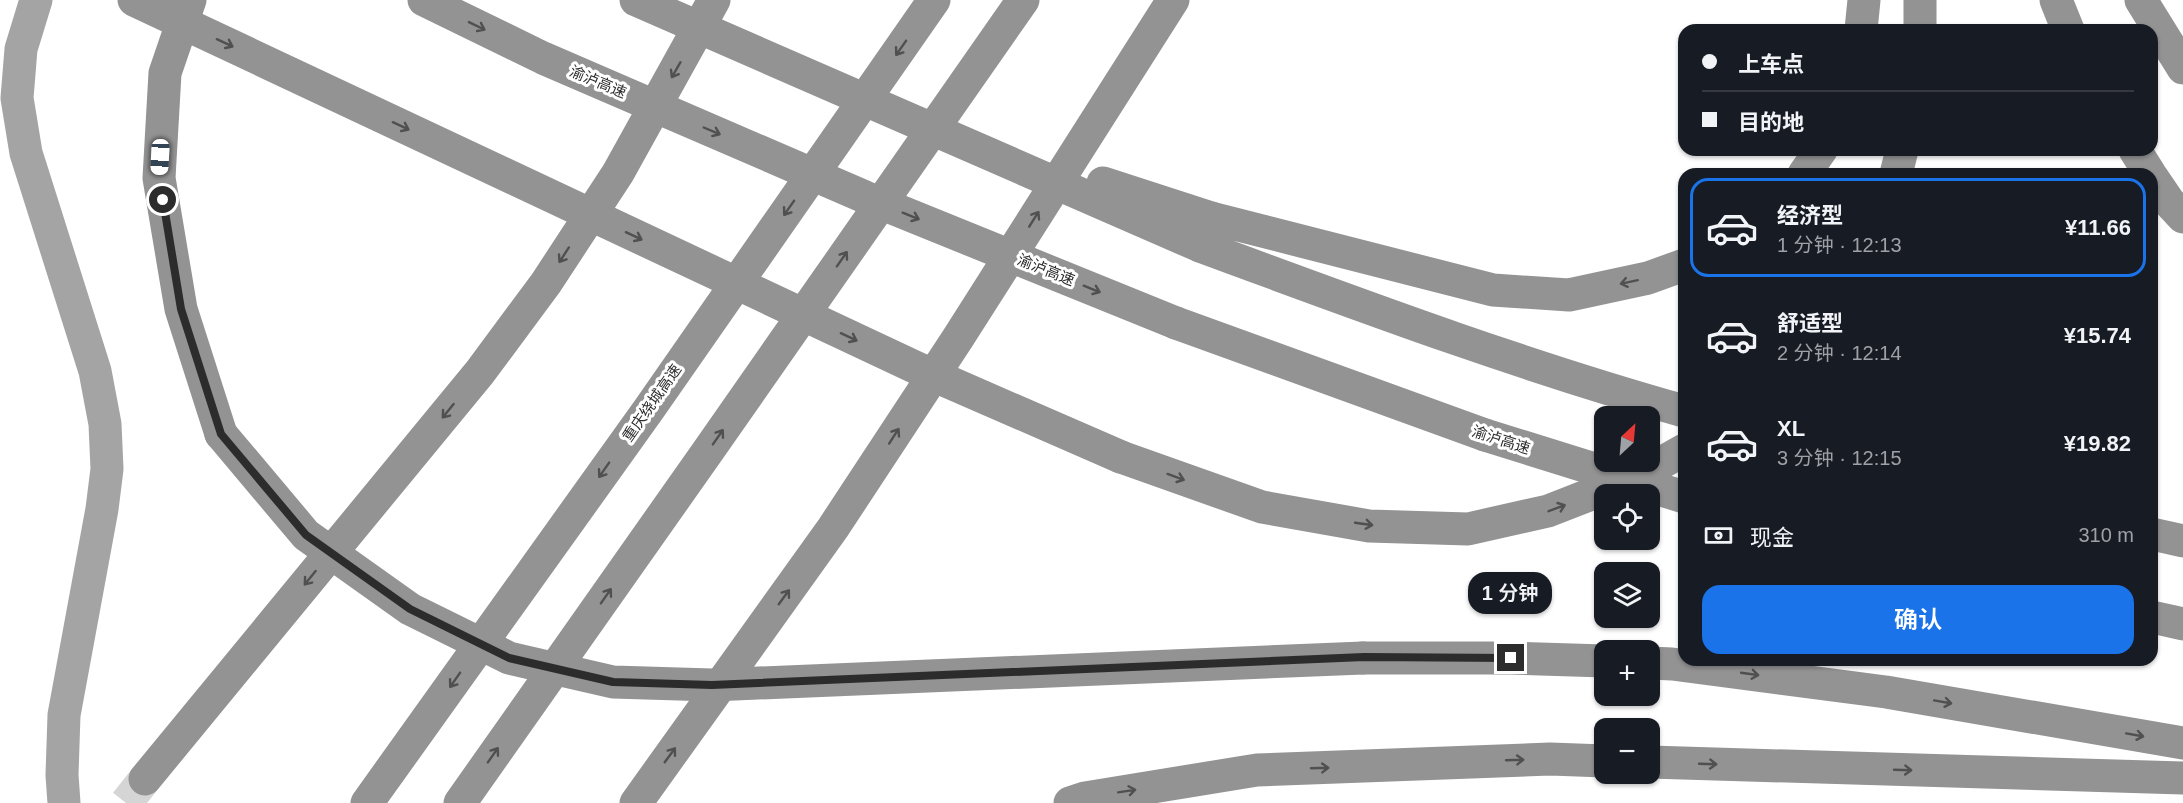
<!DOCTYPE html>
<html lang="zh">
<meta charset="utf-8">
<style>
:root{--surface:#171b24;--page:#242831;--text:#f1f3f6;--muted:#9ea1a6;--line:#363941;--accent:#1a73e8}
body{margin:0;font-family:Helvetica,"Noto Sans SC",sans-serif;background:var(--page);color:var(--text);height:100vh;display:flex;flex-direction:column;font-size:22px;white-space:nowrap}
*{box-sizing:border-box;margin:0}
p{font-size:20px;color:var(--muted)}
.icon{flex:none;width:33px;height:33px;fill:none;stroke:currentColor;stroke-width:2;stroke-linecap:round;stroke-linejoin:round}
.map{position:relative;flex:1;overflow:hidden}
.panel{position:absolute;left:1678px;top:168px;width:480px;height:498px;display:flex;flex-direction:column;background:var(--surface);border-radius:18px;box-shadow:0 2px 4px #0004}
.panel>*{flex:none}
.guide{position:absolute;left:1678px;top:24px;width:480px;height:132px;border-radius:18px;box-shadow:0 2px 4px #0004;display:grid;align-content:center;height:132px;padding:0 24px;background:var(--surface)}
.needle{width:39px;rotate:26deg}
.fabs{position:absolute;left:1594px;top:406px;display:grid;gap:12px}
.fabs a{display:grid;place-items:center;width:66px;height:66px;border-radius:12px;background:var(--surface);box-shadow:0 2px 4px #0004;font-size:30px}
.end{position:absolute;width:27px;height:27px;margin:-14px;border:8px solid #2c2c2c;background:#fff;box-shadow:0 0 0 3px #fff}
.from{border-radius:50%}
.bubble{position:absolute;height:42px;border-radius:18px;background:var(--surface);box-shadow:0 2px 4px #0004;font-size:20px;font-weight:600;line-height:42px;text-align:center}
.car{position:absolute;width:18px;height:36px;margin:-18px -9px;border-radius:8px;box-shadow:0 0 4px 2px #0007;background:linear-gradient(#fff 24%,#345 0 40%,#fff 0 76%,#345 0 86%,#fff 0)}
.guide b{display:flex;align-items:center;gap:21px;height:57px;font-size:22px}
.guide b+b{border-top:2px solid var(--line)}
.guide i{width:15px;height:15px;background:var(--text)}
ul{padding:10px 0 0;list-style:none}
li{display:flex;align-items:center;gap:18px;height:99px;margin:0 12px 9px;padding:0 12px;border:3px solid transparent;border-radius:18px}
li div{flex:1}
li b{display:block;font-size:22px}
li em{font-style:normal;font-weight:600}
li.on{border-color:var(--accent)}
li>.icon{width:54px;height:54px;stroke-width:1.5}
.pay{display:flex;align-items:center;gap:15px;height:66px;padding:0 24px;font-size:22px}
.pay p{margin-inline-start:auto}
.primary-button{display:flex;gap:12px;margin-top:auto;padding:12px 24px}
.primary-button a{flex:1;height:69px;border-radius:18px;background:var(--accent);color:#fff;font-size:24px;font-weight:600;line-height:69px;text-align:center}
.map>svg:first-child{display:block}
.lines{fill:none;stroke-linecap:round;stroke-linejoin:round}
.highway-tunnel{stroke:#d5d5d5;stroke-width:33;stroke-dasharray:33 16;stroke-linecap:butt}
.major{stroke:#a4a4a4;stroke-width:33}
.highway{stroke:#939393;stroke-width:33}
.highway-bridge{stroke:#939393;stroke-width:33}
.oneway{stroke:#505050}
.route{stroke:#2c2c2c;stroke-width:8}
.labels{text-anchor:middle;stroke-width:6;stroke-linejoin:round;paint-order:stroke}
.street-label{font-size:15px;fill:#2c2c2c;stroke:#fff}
</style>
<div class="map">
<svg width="2183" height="803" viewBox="0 0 2183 803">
<rect width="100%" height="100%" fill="#fff"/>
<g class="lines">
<path class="highway-tunnel" d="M126,803L145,779"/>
<path class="major" d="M36,0L21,49L17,98L26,153L95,371L105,424L107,469L102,509L64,715L62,775L64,803"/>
<path class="highway" d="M190,0L165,73L159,178L181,309L221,434
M2056,0L2068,30
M2141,0L2183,68
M1861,30L1864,0
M1920,30V0
M2135,150L2150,174
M1804,174L1821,150
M1896,174L1902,150
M2152,177L2169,202L2183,217
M1211,218L1493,290L1569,295L1648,278L1684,265
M1200,246C1360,305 1520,365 1684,411
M1176,323L1485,435
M1121,457L1262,507L1369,526L1468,529L1548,511L1640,475L1684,450
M2152,534L2183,541
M2152,617L2183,624
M1363,658H1511L1605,661
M1650,663L1672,664L1886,692L2183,743
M1650,762L2183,778
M145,779L480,372L546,283L618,173L714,0
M367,803L649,409L934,0
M460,803L708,451L1023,0
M636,803L833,528L958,338L1173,0
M1070,803L1085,798L1257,770L1550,759L1605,761"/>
<path class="highway-bridge" d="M134,0L919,369L1121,457
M424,0L543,58L865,197L1176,323
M636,0L1200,246
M1103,183L1211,218
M221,434L306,535L410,609L509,658L613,682L712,685L1363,658
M1485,435L1684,497"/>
</g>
<defs><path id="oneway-shaft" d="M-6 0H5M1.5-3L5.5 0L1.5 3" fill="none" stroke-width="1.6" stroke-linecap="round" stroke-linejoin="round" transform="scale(1.5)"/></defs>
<g class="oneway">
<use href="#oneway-shaft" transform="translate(477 26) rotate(26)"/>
<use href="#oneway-shaft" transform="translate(225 43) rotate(25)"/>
<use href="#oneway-shaft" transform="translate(901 48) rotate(125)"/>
<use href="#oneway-shaft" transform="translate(676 70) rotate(120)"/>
<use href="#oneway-shaft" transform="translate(401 126) rotate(25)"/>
<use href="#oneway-shaft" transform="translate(712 131) rotate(23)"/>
<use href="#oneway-shaft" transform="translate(789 208) rotate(125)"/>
<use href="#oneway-shaft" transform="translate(911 216) rotate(22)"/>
<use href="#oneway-shaft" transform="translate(1034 219) rotate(-58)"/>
<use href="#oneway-shaft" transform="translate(634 236) rotate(25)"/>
<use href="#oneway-shaft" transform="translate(564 255) rotate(123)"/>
<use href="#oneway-shaft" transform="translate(842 259) rotate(-55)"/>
<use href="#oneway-shaft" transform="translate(1629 282) rotate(168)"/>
<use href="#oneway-shaft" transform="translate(1092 289) rotate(22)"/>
<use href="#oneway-shaft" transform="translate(849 337) rotate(25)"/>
<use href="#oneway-shaft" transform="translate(448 411) rotate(129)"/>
<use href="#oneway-shaft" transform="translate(894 436) rotate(-57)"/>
<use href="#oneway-shaft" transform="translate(718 437) rotate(-55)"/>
<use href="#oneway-shaft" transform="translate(604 470) rotate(125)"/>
<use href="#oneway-shaft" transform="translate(1176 477) rotate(20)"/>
<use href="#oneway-shaft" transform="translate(1557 508) rotate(-21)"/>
<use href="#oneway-shaft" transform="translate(1364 524) rotate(8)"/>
<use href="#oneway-shaft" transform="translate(310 578) rotate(129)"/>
<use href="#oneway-shaft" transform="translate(606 596) rotate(-55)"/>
<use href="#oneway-shaft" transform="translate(784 597) rotate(-54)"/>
<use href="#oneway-shaft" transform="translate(1750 674) rotate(8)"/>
<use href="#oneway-shaft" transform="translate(455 680) rotate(125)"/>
<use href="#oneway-shaft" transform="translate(1943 702) rotate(10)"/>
<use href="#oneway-shaft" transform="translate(2135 735) rotate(10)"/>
<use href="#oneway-shaft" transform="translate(493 755) rotate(-55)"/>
<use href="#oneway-shaft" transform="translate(670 755) rotate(-54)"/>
<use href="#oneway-shaft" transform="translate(1515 760) rotate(-2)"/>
<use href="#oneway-shaft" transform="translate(1708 764) rotate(2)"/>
<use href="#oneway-shaft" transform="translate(1320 768) rotate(-2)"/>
<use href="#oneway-shaft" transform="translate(1903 770) rotate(2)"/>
<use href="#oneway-shaft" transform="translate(1127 791) rotate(-9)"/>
</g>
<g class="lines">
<path class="route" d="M163,200L181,309L221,434L306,535L410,609L509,658L613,682L712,685L1364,657L1511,658"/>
</g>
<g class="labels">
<g class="street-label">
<text transform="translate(598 82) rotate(23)" y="5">渝泸高速</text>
<text transform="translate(1046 270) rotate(22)" y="5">渝泸高速</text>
<text transform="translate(652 403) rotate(-55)" y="5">重庆绕城高速</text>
<text transform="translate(1501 440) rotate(18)" y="5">渝泸高速</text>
</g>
</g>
</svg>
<div class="fabs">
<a><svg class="needle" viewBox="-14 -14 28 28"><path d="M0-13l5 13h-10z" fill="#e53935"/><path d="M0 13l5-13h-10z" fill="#9ea1a6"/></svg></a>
<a><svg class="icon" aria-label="locate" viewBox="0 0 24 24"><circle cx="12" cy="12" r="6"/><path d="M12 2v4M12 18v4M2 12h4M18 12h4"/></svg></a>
<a><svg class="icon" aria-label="layers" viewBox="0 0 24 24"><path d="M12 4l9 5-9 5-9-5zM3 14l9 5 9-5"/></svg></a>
<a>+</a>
<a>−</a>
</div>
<i class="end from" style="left:163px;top:200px"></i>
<i class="end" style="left:1511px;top:658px"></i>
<div class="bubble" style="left:1468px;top:572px;width:84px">1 分钟</div>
<i class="car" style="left:160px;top:157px;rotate:183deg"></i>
<div class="guide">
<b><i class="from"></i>上车点</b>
<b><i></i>目的地</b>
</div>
<section class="panel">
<ul>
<li class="on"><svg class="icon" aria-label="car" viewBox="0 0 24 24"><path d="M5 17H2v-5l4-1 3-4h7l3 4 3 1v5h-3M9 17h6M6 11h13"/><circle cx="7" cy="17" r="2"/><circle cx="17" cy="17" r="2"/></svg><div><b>经济型</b><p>1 分钟 · 12:13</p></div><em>¥11.66</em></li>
<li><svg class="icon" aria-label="car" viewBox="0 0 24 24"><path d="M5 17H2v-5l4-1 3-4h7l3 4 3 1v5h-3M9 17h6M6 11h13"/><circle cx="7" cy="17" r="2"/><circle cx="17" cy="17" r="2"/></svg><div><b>舒适型</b><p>2 分钟 · 12:14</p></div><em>¥15.74</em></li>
<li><svg class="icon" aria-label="car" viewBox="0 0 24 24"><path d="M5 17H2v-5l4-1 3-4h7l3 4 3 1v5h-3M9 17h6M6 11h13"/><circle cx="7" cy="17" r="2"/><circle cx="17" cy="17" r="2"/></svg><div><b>XL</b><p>3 分钟 · 12:15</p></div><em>¥19.82</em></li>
</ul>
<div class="pay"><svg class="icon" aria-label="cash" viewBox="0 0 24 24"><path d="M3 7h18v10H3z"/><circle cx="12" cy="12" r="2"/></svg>现金<p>310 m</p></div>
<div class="primary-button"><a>确认</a></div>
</section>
</div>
